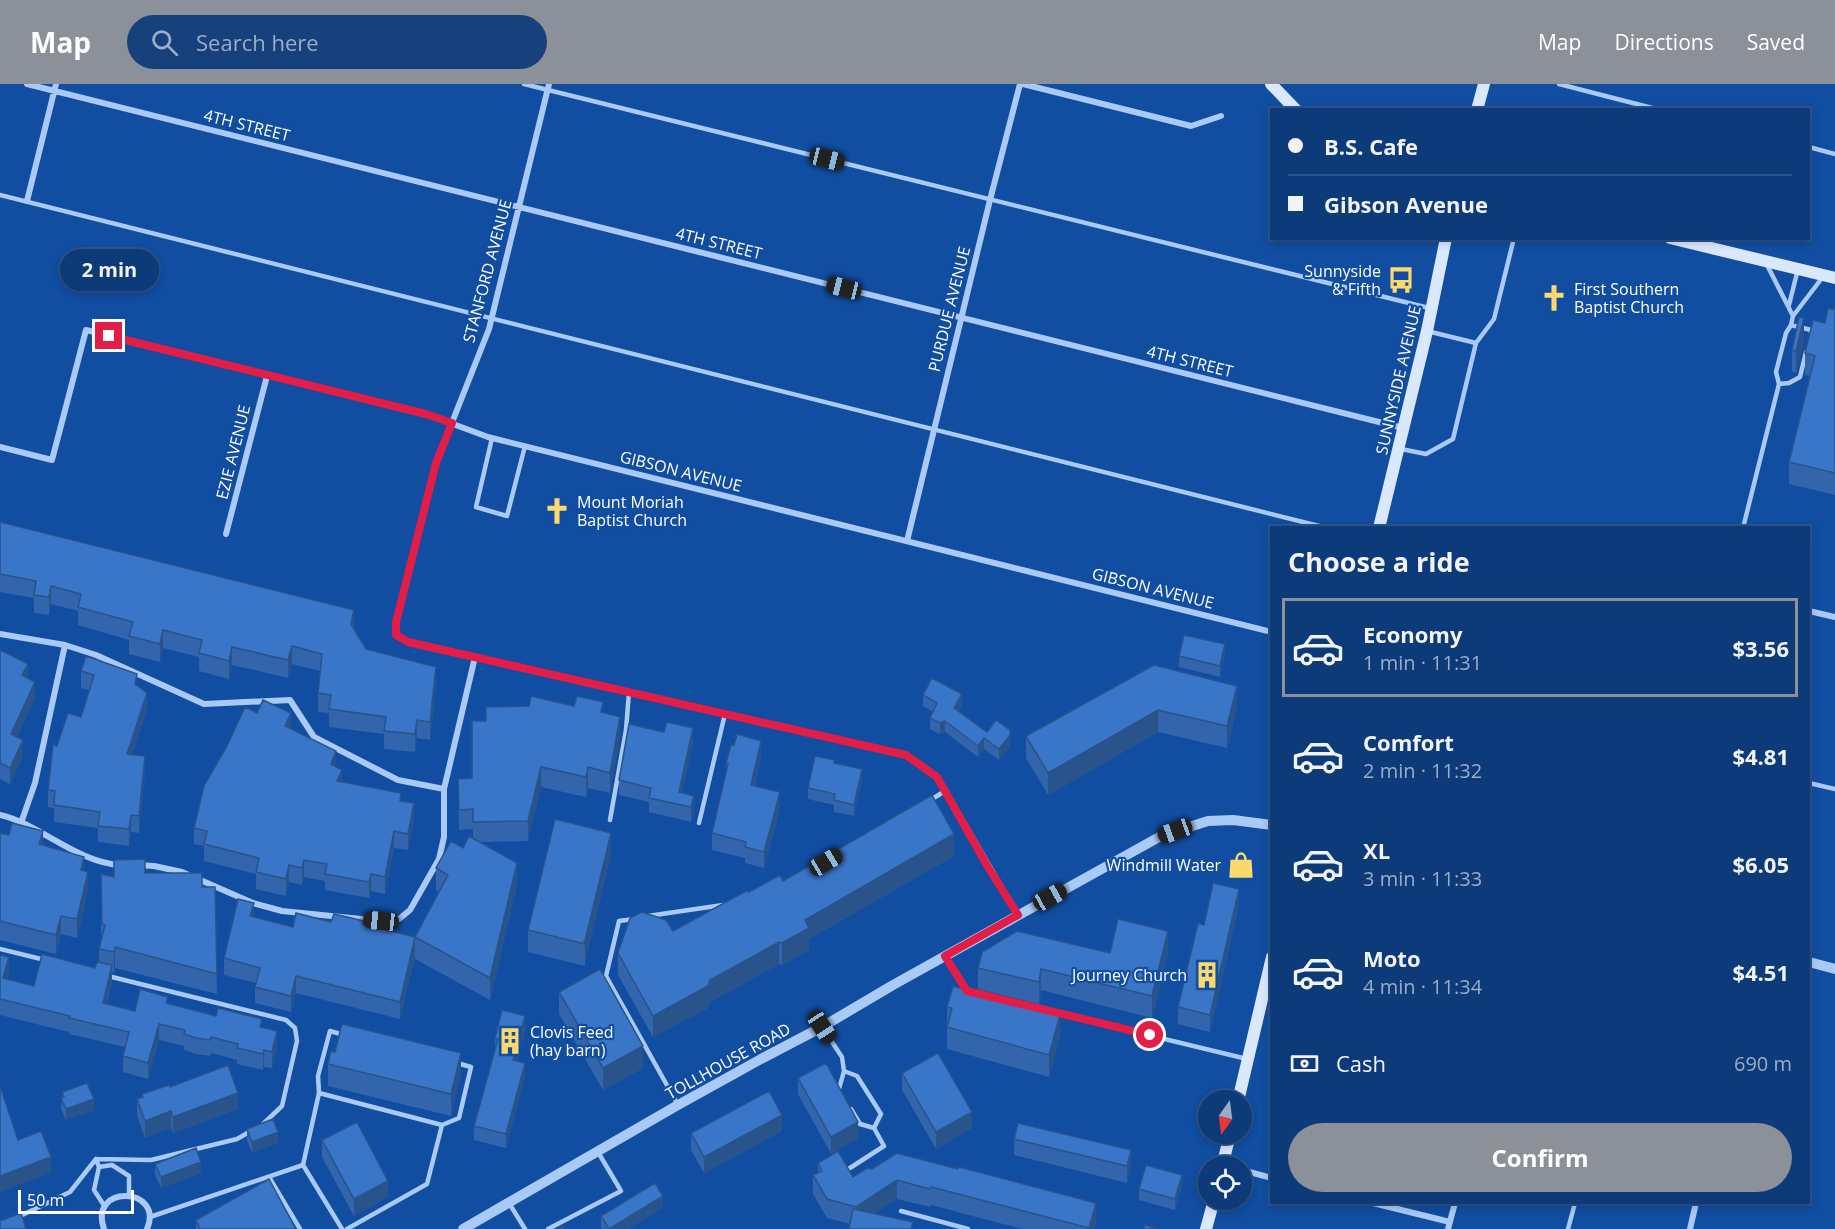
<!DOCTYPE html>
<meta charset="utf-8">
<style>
:root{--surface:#0d3a78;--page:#16417d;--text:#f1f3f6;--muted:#9aadc6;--line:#2d548a;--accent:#8c9099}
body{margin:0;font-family:"Open Sans",sans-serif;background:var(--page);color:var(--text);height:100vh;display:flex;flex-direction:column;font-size:22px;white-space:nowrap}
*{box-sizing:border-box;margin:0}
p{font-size:20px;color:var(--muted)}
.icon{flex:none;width:33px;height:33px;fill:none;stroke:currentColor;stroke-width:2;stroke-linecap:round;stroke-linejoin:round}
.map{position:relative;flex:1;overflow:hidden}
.side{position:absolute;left:1270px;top:442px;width:540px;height:678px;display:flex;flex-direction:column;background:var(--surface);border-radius:0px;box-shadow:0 3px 9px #0003,0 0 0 2px var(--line)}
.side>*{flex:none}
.banner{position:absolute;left:1270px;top:24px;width:540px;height:132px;border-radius:0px;box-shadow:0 3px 9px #0003,0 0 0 2px var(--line);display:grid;align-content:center;height:132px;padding:0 18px;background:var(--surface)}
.needle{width:39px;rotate:194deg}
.buttons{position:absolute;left:1198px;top:1006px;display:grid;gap:12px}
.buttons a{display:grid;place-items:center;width:54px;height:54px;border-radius:50%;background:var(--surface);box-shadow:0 3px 9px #0003,0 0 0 2px var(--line);font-size:30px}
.scale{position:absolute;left:18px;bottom:15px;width:116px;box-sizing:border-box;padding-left:6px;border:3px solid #fff;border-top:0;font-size:16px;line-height:21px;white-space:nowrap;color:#fff;-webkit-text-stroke:4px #114da0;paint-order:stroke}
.end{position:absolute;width:27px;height:27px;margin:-14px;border:8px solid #e11d48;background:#fff;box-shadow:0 0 0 3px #fff}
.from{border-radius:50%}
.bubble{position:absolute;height:42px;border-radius:21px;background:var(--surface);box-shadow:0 3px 9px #0003,0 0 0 2px var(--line);font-size:20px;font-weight:700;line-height:42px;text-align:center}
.car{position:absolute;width:18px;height:36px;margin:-18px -9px;border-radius:8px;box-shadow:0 0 4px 2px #0007;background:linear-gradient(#222 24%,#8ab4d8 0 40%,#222 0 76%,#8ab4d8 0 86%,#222 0)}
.banner b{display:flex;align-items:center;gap:21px;height:57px;font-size:22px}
.banner b+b{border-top:2px solid var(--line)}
.banner i{width:15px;height:15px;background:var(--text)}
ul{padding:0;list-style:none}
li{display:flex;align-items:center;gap:18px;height:99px;margin:0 12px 9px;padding:0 6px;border:3px solid transparent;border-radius:0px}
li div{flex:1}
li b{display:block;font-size:22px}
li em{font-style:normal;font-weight:700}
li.current{border-color:var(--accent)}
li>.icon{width:54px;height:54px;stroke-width:1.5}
h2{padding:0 18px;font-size:27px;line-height:72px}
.pay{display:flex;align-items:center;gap:15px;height:66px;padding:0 18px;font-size:22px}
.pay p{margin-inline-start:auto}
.cta{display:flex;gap:12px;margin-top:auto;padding:12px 18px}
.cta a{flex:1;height:69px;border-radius:36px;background:var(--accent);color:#fff;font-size:24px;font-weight:700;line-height:69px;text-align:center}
header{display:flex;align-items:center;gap:36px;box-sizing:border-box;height:84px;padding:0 30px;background:var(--accent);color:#fff}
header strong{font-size:28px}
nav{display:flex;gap:33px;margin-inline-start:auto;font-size:21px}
.search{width:420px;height:54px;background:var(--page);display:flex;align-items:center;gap:15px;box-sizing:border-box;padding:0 21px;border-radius:33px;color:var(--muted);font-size:22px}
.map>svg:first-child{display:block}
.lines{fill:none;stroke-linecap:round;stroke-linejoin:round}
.service{stroke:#a9caf5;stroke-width:4.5}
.minor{stroke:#a9caf5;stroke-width:6}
.tertiary{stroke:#a9caf5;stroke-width:10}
.secondary{stroke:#dae8fe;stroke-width:12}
.wall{fill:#3265ab}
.shaded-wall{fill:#29538b}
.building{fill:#3a76c7;stroke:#29538b;stroke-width:1.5}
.route{stroke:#e11d48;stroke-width:8}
.labels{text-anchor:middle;stroke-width:4.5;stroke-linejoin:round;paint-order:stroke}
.street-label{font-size:16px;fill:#fff;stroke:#114da0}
.poi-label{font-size:16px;fill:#fff;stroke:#114da0;text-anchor:end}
</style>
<header>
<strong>Map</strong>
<div class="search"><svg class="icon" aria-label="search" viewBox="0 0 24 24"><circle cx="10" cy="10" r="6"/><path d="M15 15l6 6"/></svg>Search here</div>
<nav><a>Map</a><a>Directions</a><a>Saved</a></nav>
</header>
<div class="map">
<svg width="1835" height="1145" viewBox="0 0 1835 1145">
<rect width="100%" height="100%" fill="#114da0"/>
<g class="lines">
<path class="service" d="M524,0L1429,224
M1559,0L1660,26
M1809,63L1835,70
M0,111L1327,444
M1767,181L1793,232
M1789,221L1798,185
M1791,241L1811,246V249
M1476,259L1494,235L1514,154
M1779,300L1789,299L1800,293L1806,268
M492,354L476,423L507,432L525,362
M1401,365L1426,370L1453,355L1476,259L1427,247
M1743,444L1779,300L1776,288L1786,249L1791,241L1793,232L1822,194
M1809,699L1835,705
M929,717L945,707
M610,736L626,646L629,608
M699,739L725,630
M648,832L723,821
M634,835L619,837L606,892L678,1021
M0,865L45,876
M945,872L968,907
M108,892L286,936L295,944L297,957L282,1022L263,1040
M1020,920L1247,975
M822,943L842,973L844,987L839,1005
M844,987L857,992L881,1030L874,1044
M319,1009L318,992L330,947L344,951
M442,1041L459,1034L471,983L457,979
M96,1075L151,1076L237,1055L251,1047
M99,1083L112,1081L129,1092V1111
M850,1084L884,1062L874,1044L860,1040L851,1025
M269,1093L300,1145
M509,1119L525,1145
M901,1127L968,1145
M18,1133L70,1108L96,1075L99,1083L94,1106L105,1123
M150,1133L303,1081
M342,1145L303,1081L319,1009L442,1041L427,1100L347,1145
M548,1145L621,1107L598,1068
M1568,1145L1575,1119"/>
<path class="minor" d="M27,0L1403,344
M549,0L489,245L436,379L396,538V551L408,558L906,671L937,693L1018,832
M1023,0L1191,42L1221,32
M27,117L56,0
M0,363L52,376L86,246L426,330L488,353L1272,548
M226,450L267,292
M907,457L990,116L1020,0
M1809,527L1835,533
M0,550L65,561L96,571L204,620L290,616L314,653L398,696L444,705
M0,731C40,740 77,779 121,781
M21,739L35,699L65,561
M137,781L154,782L182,788L253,819L282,827L381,837L399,835L410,826L439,775L444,753V705L475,573
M1242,1086L1272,1094
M1373,1119L1450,1138
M104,1145C88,1099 165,1103 147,1145
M1448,1145L1455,1119
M1690,1145L1696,1119"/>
<path class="tertiary" d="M1809,878L1835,885
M463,1145L678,1021L761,975L822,943L893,901L1161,752L1208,737L1233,736L1272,741"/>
<path class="secondary" d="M1271,0L1296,26
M1477,26L1484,0
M1670,154L1835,194
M1379,444L1427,247L1446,154
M1238,1017L1272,873
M1222,1083L1230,1050
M1206,1145L1214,1116"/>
</g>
<path class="wall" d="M1835,226V411L1789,400V378L1810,292L1805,291V269L1825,239Z
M1804,256L1796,289L1792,287V266Z
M0,438L354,545L366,565L436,601L430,656L417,654L415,668L384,665V650L329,643V629L318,628V609L320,587L292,580L288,594L232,581L229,595L199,587V573L163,564L160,578L129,570V556L78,541V527L51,520L49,531L34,529V514L0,508Z
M0,566L28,594L35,614L17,653L23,672L10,700L0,695Z
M1225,571L1220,593L1179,583V572Z
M1154,581L1237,624L1227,664L1158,648L1048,711L1026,674V652Z
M81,587L137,602L147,625L132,670L145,689L139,749L131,748L129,762L98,758V744L54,738V724L48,723V706L57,662L81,633L90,606L81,604Z
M1272,610V627L1271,626V615Z
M923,611L962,621L959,627L987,648L1010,662L999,676L984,665L978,673L945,648L940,650L930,645V634L933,628L923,622Z
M603,629L620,653L610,709L588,704L586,713L541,703L528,757L480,758L517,801L490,916L415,875V872L400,935L296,909L291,928L255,919V903L256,899L224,891V874L254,833L293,843L331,838L364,841L415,853L439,808L436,806V784L463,764L473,755V745L459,746L458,695L472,694L486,637Z
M291,645L336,683L342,698L401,717L414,736L408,766L394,764L385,810L371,807L369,814L325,806V797L304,793L302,801L289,798L286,812L256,805V790L204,777V762L194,760V744Z
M693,659L682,708L694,727L691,738L649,728V718L619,711V696Z
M761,673L755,702L780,725L764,784L745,779V774L712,766V749L726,690V680Z
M835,679L862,696L854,732L834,728V721L808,715V704Z
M0,749L43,761L84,787L88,807L77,854L61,850L56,870L0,856Z
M611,771L585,878V882L528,868V846Z
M954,772L809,855V866L782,881L779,880L710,918L708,924L653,953L618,891V869L673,847L749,808L783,797Z
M145,789L202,803H215L217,910L115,884L114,889L112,888V897L107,920L135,927L168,919L262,943L277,963L272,984L264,983L263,986L237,980V976L211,969L210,972L196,970L184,966V962L159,956L148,995L123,988V972L125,963L69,950V948L0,931V871L9,889L7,895L34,902L95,884L99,878V865L101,856V790L114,793Z
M1239,821L1210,948L1178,940V923L1204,841Z
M1168,868L1152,934L1041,906L1039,920L978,905V884L1110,869Z
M559,908L643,984L603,1006L559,930Z
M947,923L1060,952L1049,993L947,965Z
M525,946L517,977L525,993L506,1064L474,1056V1042L495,967V954Z
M328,980L461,991L451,1032L328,1002Z
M902,989L972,1044L936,1065L902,1006Z
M798,994L858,1054L831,1070L798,1010Z
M170,1003L238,1025L173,1049L171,1044L145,1054L137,1032V1015L142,1013V1010Z
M62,1008L94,1026L66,1036L61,1025Z
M247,1045L278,1059L252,1069L247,1056Z
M782,1047L704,1089L691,1066V1049Z
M1014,1055L1131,1083L1127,1099L1014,1071Z
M322,1056L388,1113L354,1132L322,1073Z
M818,1079L853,1093L867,1084L1096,1138L1094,1145H1022L931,1121L930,1123L897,1115L874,1129L913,1145L850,1140L827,1134L813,1110V1091L818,1089Z
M155,1080L201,1089L161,1104L155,1091Z
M1182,1102L1175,1126L1139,1116V1105Z
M663,1123L628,1145H602L601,1143V1132Z
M196,1136L296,1145H196Z"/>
<path class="shaded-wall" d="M1804,234V256L1796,289V267Z
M51,502V520L49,531V513Z
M354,526V544L351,558V540Z
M163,546V564L160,578V560Z
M1225,560V571L1220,593V582Z
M292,562V580L288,594V576Z
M232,563V581L229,595V577Z
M28,580V596L22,591Z
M436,583V601L430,656V638Z
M35,598V614L11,666V650Z
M1237,602V624L1227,664V642Z
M147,609V625L127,686V670Z
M962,610V621L954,635V624Z
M1158,626V648L1048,711V689Z
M291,629V646L285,642Z
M620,633V653L610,709V689Z
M417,636V654L415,668V650Z
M945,637V648L940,650V639Z
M693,644V659L679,722V708Z
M1010,651V662L999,676V665Z
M984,654V665L978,673V662Z
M23,656V672L10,700V684Z
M761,657V673L751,717V701Z
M336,667V684L331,680Z
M145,672V689L139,749V732Z
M541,683V703L528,757V737Z
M588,683V704L586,713V693Z
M862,685V696L854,732V721Z
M342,686V702L337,697Z
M780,708V725L764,784V768Z
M694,712V727L691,738V723Z
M414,719V736L408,766V750Z
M131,731V748L129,762V745Z
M43,747V765L39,760Z
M394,747V764L385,810V793Z
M611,749V771L585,878V857Z
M954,750V772L809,855V866L782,881V859L805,836Z
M84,773V791L81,786Z
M304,776V793L302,801V784Z
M517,779V801L490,916V894Z
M289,781V798L286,812V795Z
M88,788V807L77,854V835Z
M371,790V807L369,814V798Z
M1239,805V821L1210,948V931Z
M254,819V835L250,832Z
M61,832V850L56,870V851Z
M1168,847V868L1152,934V912Z
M415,856V872L400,935V918Z
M779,858V880L710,918L708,924L653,953V932L710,896Z
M115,863V884L114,889V868Z
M9,873V889L3,910V894Z
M112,881V897L103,935V919Z
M1041,885V906L1039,920V898Z
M296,892V909L291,928V912Z
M1060,931V952L1049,993V971Z
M525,932V946L513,990V976Z
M159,940V956L148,995V979Z
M277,947V963L272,984V968Z
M643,962V984L603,1006V984Z
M264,966V983L263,986V970Z
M461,969V991L451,1032V1010Z
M525,979V993L506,1064V1050Z
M238,1009V1025L173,1049V1033Z
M94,1015V1026L66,1036V1025Z
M171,1027V1044L145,1054V1037Z
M972,1028V1044L936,1065V1048Z
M782,1031V1047L704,1089V1073Z
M858,1038V1054L831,1070V1053Z
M278,1048V1059L252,1069V1058Z
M1131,1066V1083L1127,1099V1082Z
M51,1073V1089L0,1108V1092Z
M201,1078V1089L161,1104V1093Z
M1182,1091V1102L1175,1126V1115Z
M897,1096V1115L856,1141V1123Z
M388,1097V1113L354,1132V1115Z
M663,1112V1123L628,1145H610Z
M1096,1119V1138L1094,1145H1089Z"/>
<path class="building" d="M1828,224L1835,226V389L1789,378L1815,272L1805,269L1813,236L1825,239Z
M1799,233L1804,234L1796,267L1792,266Z
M0,438L354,526L351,540L366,565L436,583L430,638L417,636L415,650L384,647L386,633L329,625L331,611L318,609L322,570L292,562L288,576L232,563L229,577L199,569L202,556L163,546L160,560L129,552L133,538L78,523L81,510L51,502L49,513L34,511L36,497L0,490Z
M1184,551L1225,560L1220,582L1179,572Z
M0,566L28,580L22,591L35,598L11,650L23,656L10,684L0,679Z
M86,572L137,590L135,600L147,609L127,670L145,672L139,732L131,731L129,745L98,742L100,728L54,721L55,707L48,706L53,661L57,662L68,629L81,633L94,591L81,587Z
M1154,581L1237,602L1227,642L1158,626L1048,689L1026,652Z
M932,594L962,610L954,624L987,648L996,636L1010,646V651L999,665L984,654L978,662L945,637L940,639L930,634L937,619L923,611Z
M531,612L574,622L577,612L603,618L601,628L620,633L610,689L588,683L586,693L541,683L528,737L473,738V725L459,726L458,695L472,694V637H486V623L529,622Z
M263,616L291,629L285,642L336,667L331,680L342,686L337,697L401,709L400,717L414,719L408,750L394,747L385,793L371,790L369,798L325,790L327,780L304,776L302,784L289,781L286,795L256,788L259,774L204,760L207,747L194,744L204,702L227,662L245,623L257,629Z
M667,638L693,644L679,708L694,712L691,723L649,714L651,704L619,696L629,640L664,648Z
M737,650L761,657L751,701L780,708L764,768L745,763L746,758L712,749L728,680H726L731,660L734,661Z
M815,672L835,676L834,679L862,685L854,721L834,716L835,710L808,704Z
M932,711L954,750L805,836L809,844L782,859L779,858L710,896L708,902L653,932L618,869L630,834L642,828L666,836L673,847L746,807L749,808L780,791L783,797Z
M555,735L611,749L585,857H584L585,860L528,846Z
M12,739L43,747L39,760L84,773L81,786L88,788L77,835L61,832L56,851L0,837V749L9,751Z
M469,752L517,779L490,894L415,853L448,791L436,784L451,757L463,764Z
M145,775V789H202V803H215L217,890L115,863L114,868L99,865L105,841L102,840L101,790L114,793V776Z
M1213,799L1239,805L1210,931L1178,923L1198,839L1204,841Z
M238,815L254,819L250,832L293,843L296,829L331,838L334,830L364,837L363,840L415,853L400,918L296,892L291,912L255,903L260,884L224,874Z
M1118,835L1168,847L1152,912L1041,885L1039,898L978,884L982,868L1017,847L1110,869Z
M42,870L95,884L97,878L112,881L103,919L135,927L140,905L168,913L166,919L216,932L218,924L262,935L260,943L277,947L272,968L264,966L263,970L237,964L238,960L211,953L210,956L196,954L184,950L185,946L159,940L148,979L123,972L129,948L69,934L70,932L0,915V871L9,873L3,894L34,902Z
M600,885L643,962L603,984L559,908Z
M953,902L1060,931L1049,971L947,943L952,924L947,923Z
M502,926L525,932L513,976L525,979L506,1050L474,1042L498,955L495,954Z
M342,940L461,969L451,1010L328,980L331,967L335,968Z
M938,969L972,1028L936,1048L902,989Z
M826,979L858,1038L831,1053L798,994Z
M228,981L238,1009L173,1033L171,1027L145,1037L137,1015L143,1013L142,1010L169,1001L170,1003Z
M87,999L94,1015L66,1025L61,1014L64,1013L62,1008Z
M0,1002L18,1056L41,1047L51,1073L0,1092Z
M769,1007L782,1031L704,1073L691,1049Z
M273,1035L278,1048L252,1058L247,1045Z
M357,1038L388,1097L354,1115L322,1056Z
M1018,1039L1131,1066L1127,1082L1014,1055Z
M196,1064L201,1078L161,1093L155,1080Z
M838,1067L853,1093L867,1084L872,1085L897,1069L958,1085L959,1083L1096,1119L1089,1144L931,1103L930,1105L897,1096L856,1123L827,1115L813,1091L822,1087L818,1079Z
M1146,1081L1182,1091L1175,1115L1139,1105Z
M269,1095L296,1145H200L196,1136Z
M655,1099L663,1112L609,1145L601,1132Z
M853,1125L913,1138L911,1145H849Z
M21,1129L26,1145H0V1137Z
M1145,1141L1158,1145H1144Z
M563,1142L565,1145H557Z"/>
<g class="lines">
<path class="route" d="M109,252L426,330L452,339L436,379L396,538V551L408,558L906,671L937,693L988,783L1018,831L945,872L967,907L1150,951"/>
</g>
<defs>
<symbol id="bus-bare" viewBox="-9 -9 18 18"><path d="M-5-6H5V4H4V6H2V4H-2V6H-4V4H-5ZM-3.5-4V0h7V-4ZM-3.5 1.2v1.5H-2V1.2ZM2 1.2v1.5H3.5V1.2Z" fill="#ffd86d" stroke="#114da0" stroke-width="2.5" paint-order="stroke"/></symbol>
<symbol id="church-bare" viewBox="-9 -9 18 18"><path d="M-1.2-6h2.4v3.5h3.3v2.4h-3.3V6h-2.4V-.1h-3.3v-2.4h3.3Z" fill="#ffd86d" stroke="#114da0" stroke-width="2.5" paint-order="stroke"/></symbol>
<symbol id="shop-bare" viewBox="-9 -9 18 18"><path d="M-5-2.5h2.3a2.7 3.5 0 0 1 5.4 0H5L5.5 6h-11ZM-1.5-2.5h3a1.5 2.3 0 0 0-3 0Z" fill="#ffd86d" stroke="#114da0" stroke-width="2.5" paint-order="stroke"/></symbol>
<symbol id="building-bare" viewBox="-9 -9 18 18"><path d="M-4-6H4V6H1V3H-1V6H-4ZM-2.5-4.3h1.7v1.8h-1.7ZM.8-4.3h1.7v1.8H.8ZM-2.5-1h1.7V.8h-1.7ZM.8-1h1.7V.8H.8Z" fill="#ffd86d" stroke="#114da0" stroke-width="2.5" paint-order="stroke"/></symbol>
</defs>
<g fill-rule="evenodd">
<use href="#bus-bare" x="1382" y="177" width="38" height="38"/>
<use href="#church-bare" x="1535" y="195" width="38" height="38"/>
<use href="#church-bare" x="538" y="408" width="38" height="38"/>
<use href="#shop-bare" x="1222" y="762" width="38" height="38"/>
<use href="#building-bare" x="1188" y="872" width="38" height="38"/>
<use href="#building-bare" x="491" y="938" width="38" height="38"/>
</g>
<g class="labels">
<g class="street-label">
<text transform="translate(247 41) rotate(14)" y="6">4TH STREET</text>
<text transform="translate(719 159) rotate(14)" y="6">4TH STREET</text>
<text transform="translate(487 187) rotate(-75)" y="6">STANFORD AVENUE</text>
<text transform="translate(949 225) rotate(-76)" y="6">PURDUE AVENUE</text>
<text transform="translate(1190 277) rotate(14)" y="6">4TH STREET</text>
<text transform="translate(1398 296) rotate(-77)" y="6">SUNNYSIDE AVENUE</text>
<text transform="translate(233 368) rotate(-76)" y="6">EZIE AVENUE</text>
<text transform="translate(681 387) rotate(14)" y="6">GIBSON AVENUE</text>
<text transform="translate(1153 504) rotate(14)" y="6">GIBSON AVENUE</text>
<text transform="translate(728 977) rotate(-29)" y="6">TOLLHOUSE ROAD</text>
</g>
<g class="poi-label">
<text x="1381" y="193">Sunnyside<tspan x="1381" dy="18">&amp; Fifth</tspan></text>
<text x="1574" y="211" text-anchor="start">First Southern<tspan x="1574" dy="18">Baptist Church</tspan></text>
<text x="577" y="424" text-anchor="start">Mount Moriah<tspan x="577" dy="18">Baptist Church</tspan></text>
<text x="1221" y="787">Windmill Water</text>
<text x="1187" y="897">Journey Church</text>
<text x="530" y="954" text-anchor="start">Clovis Feed<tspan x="530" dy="18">(hay barn)</tspan></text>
</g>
</g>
</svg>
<div class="buttons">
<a><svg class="needle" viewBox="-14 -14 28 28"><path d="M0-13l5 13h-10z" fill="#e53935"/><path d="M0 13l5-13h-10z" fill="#9aadc6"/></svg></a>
<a><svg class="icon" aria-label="locate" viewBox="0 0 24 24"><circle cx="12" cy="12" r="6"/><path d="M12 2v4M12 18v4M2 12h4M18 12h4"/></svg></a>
</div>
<div class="scale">50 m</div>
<i class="end from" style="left:1150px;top:951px"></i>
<i class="end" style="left:109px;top:252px"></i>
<div class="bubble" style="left:60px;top:165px;width:99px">2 min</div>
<i class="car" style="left:827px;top:75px;rotate:104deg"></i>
<i class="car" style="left:844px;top:204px;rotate:284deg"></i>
<i class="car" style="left:1175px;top:747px;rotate:250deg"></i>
<i class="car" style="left:826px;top:778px;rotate:59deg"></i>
<i class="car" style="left:1050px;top:813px;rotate:61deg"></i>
<i class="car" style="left:381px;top:837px;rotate:276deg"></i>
<i class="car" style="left:822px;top:943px;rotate:147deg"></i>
<div class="banner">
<b><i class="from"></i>B.S. Cafe</b>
<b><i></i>Gibson Avenue</b>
</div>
<section class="side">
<h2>Choose a ride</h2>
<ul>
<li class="current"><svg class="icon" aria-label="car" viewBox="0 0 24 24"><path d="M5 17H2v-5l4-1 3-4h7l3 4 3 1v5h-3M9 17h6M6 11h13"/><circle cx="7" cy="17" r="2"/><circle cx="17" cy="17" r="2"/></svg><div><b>Economy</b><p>1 min · 11:31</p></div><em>$3.56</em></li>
<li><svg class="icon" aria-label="car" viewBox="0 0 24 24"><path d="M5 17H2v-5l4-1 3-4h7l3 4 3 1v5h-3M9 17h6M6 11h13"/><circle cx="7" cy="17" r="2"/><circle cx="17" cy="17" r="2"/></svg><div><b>Comfort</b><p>2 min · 11:32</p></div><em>$4.81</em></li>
<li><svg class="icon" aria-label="car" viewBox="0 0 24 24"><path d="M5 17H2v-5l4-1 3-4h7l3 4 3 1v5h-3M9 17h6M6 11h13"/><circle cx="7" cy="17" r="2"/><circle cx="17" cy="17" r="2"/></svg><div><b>XL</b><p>3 min · 11:33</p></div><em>$6.05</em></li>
<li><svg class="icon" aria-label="car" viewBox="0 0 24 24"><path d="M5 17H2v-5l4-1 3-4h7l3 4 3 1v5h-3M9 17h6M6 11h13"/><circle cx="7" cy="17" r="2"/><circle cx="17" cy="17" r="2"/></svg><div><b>Moto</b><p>4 min · 11:34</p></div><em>$4.51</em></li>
</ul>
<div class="pay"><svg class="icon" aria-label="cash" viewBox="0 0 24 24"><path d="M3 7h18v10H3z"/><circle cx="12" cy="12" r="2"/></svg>Cash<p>690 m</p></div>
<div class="cta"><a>Confirm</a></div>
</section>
</div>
